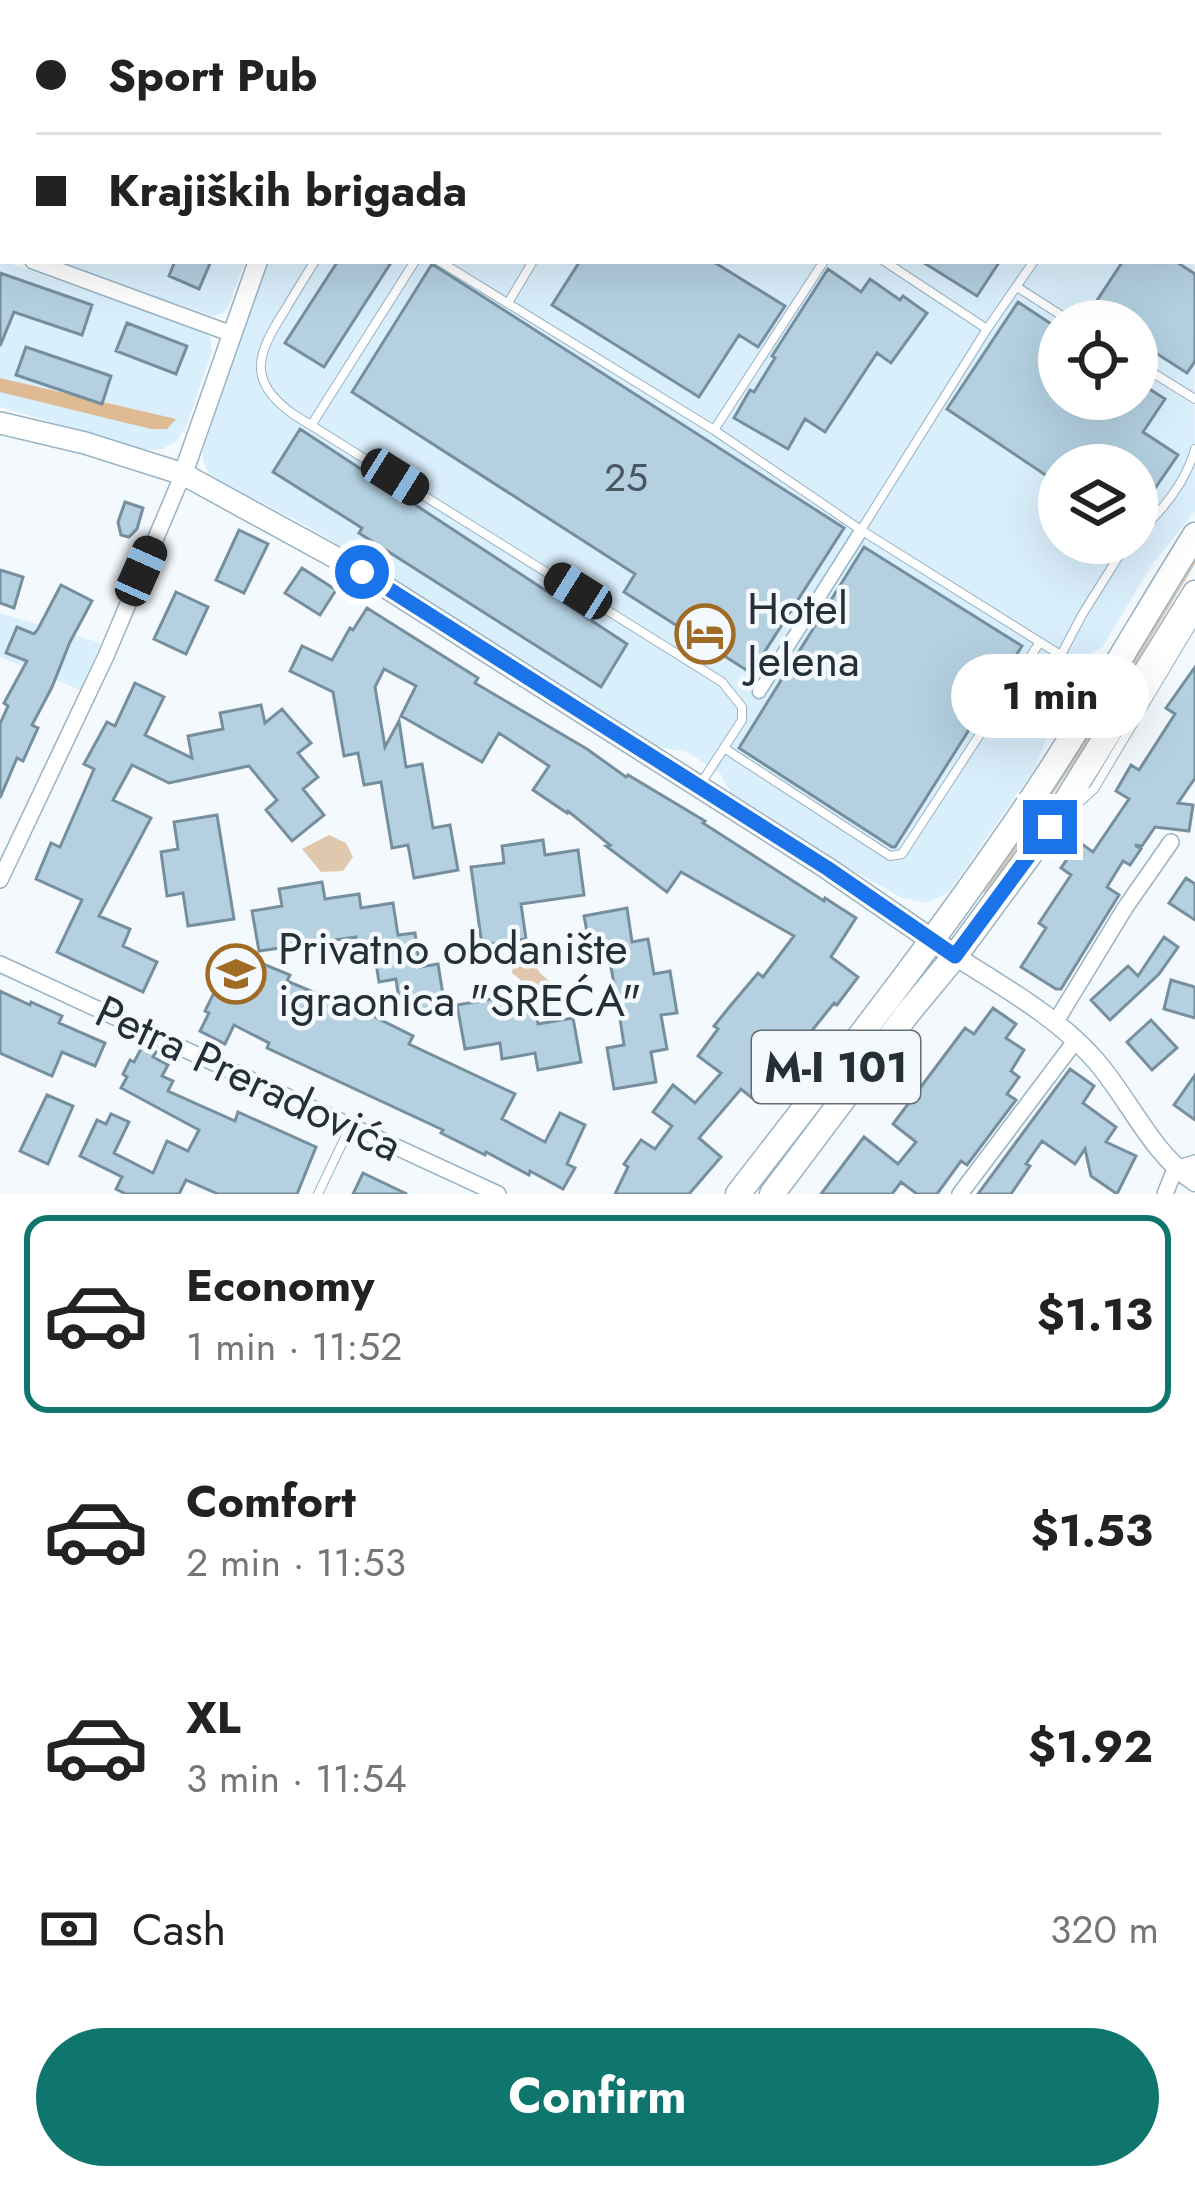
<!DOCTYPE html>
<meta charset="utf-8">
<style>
:root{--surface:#fff;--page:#f2f2f2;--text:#222;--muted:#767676;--line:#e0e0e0;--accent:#0f766e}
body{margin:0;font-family:Jost,sans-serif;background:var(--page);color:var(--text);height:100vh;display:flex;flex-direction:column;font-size:45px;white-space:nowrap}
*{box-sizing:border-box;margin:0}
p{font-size:39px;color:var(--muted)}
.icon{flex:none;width:66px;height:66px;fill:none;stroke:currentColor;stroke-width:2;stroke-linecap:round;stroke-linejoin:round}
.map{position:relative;height:1194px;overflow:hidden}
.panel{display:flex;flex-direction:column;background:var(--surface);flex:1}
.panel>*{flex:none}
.hud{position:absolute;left:0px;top:0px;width:1197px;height:264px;box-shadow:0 12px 48px #0002;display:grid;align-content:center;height:264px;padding:0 36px;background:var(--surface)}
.buttons{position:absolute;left:1038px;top:300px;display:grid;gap:24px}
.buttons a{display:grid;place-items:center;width:120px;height:120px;border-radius:50%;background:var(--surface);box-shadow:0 12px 48px #0002;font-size:60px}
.end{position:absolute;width:54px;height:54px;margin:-27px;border:15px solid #1a73e8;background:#fff;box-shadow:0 0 0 6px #fff}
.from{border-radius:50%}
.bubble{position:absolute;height:84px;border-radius:42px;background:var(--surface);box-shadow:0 12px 48px #0002;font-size:39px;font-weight:700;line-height:84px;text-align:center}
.car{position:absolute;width:36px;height:72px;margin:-36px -18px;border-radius:15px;box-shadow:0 0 9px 3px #0007;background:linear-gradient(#222 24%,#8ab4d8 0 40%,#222 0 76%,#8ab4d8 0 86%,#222 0)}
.hud b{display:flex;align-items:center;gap:42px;height:114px;font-size:45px}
.hud b+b{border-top:3px solid var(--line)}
.hud i{width:30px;height:30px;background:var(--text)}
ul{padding:21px 0 0;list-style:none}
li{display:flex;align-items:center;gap:36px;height:198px;margin:0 24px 18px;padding:0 12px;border:6px solid transparent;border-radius:24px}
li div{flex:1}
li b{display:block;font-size:45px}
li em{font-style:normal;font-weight:700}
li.on{border-color:var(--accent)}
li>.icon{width:108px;height:108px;stroke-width:1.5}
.pay{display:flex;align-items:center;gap:30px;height:132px;padding:0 36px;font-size:45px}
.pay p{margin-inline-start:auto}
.action{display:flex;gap:24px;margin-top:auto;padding:24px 36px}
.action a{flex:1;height:138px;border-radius:72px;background:var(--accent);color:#fff;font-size:48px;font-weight:700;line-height:138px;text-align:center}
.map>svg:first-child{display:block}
.built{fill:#daeffc;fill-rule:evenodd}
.green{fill:#e0c8ae}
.forest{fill:#debb93}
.building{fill:#b4d0e1;stroke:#768f9f;stroke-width:3}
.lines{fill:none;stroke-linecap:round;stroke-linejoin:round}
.service-casing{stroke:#98b3c4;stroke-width:10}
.pedestrian-casing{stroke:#98b3c4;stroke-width:15}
.minor-casing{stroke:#98b3c4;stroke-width:18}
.tertiary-casing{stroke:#98b3c4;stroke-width:21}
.secondary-casing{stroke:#98b3c4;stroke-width:24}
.primary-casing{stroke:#98b3c4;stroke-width:27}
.service{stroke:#fff;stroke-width:8}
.pedestrian{stroke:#fff;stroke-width:12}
.minor{stroke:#fff;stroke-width:15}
.tertiary{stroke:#fff;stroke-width:18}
.secondary{stroke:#fff;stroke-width:21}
.primary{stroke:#fff;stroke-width:24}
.route{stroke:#1a73e8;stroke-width:15}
.labels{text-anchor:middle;stroke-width:9;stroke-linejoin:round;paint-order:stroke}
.number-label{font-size:39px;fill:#495761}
.shield{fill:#f4f9fd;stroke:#636c72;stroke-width:3}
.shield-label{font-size:42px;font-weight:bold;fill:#252f36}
.poi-label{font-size:45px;fill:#252f36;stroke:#f4f9fd;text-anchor:start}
.street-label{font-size:45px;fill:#252f36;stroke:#f4f9fd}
</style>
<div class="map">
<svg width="1195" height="1194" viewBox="0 0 1195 1194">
<rect width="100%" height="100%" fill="#f4f9fd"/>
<path class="built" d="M355,0H811L815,3H354Z
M1194,237L1195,511L1151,566L1102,648L1093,652L1075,681L1073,692L1048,735L1034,770L948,893L927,903L902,898L847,867L732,793L724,783L721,774L687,752L660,747L635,732L311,528L216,479L209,474L203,460V451L266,261H1194ZM1059,321H1137V399H1059ZM1059,465H1137V543H1059Z
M0,260L205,332L210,337L212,352L186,427L176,441L163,449L145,450L0,407Z
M50,261H245L229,305L222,314L212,316Z
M0,613L101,643L80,690L0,657Z"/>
<path class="green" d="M1195,546V564L1100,723L989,891L983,893L1074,755Z
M329,835L346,843L353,857L343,871L321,872L302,849Z
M523,960L534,963L540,973L562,992L544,999L512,973L513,965Z"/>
<path class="forest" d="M0,378L176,419L167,429H151L0,392Z"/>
<path class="building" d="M175,261H211L199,289L169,276Z
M338,261H392L324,367L285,343Z
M580,261H712L785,306L758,347L739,335L699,397L552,305Z
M921,261H1000L977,296Z
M1123,261H1175L1195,274V361L1187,373L1137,341V321H1106L1090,311Z
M432,264L844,528L751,673L624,592L635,574L352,392Z
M828,269L861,292L870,279L900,300L903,296L927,313L891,363L877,353L825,432L805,419L788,449L734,418L750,390L754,392L775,358L772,356Z
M0,273L92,305L82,335L14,312L0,346Z
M1018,302L1059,329V399H1137V381L1165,399L1143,432L1178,455L1147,500L1137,493V465H1059V484L947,409Z
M127,323L187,346L176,374L116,351Z
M26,347L111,376L102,404L16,375Z
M300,429L627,644L601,687L359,533L362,528L273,472Z
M125,502L143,508L137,529L129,537L121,535L118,522Z
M239,530L268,544L244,593L216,580Z
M864,547L1022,646L895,847H892L739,748Z
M302,568L336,590L320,615L285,593Z
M0,570L23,577L14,608L0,603Z
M61,585L92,601L70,642L52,687L32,725L38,728L23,761L17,758L0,798V724L8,706L4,703L27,661L6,653L17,627L34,634L38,629Z
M176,592L208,607L186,654L154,639Z
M367,608L478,678L475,683L587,749L626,777L628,775L705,821L703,823L824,901L825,898L856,918L831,957L858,977L837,1005L834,1003L794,1053L782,1043L760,1069L775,1080L757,1102L741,1089L699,1138L721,1157L689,1194H615L628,1167L624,1164L641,1140L655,1149L672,1126L653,1112L673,1085L695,1103L721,1073L698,1056L718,1029L714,1026L731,1005L758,973L763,977L794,936L681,872L667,892L606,846L610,845L568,811L567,813L533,790L549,766L499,733L482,762L401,716L416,686L384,669L375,687L385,747L399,721L406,767L422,764L433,828L450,825L458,870L414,878L408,845L392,848L381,782L364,785L358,753L344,756L333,692L290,671L302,646L332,660L350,628L353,630Z
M1195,667V778L1178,803L1193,805L1189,831L1155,827L1142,846L1135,845L1141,849L1130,865L1123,861L1107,887L1119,895L1061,989H1056L1021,967L1046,928L1039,923L1071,875L1061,868L1079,842L1093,852L1129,799L1116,791L1131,765L1139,770L1175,714L1166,708Z
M135,683L164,697L145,735L192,758L188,736L223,729L220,713L261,705L265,723L282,709L311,743L298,753L318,777L303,789L324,815L292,841L266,810L277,800L249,766L169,783L132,765L113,800L151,818L99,916L130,929L123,946L157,962L143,992L57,952L82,900L36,879L51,843L60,847L94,769L84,764L107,722L115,726Z
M217,815L234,919L188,926L183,893L167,896L161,852L178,849L174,822Z
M543,840L545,855L578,850L584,895L521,904L526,939L482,945L471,867L504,863L502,846Z
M1186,878L1195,884V920L1169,903Z
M322,882L325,899L359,894L361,908L393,903L398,935L415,933L420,967L438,964L445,1007L401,1014L396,979L379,982L374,951L358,953L356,937L259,951L252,911L282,906L279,889Z
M627,908L632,942L648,939L654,974L670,971L677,1013L661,1015L667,1049L651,1052L656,1082L614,1089L607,1048L624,1045L619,1012L609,956L592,959L584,916Z
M1164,937L1178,947L1159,974L1110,1020L1091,1000L1128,966L1138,976Z
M234,952L290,975L287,981L346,1006L347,1003L413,1036L409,1044L515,1094L502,1119L545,1142L560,1113L585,1125L567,1164L575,1168L563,1189L530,1171L529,1175L486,1152L485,1155L441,1133L443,1130L267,1048L269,1043L234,1025L225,1044L200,1031L209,1013L205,1011Z
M1171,980L1195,987V1018L1164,1009Z
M0,991L30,1005L31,1002L62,1016L59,1023L105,1043L95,1066L62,1052L52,1076L0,1053Z
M498,998L501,1014L535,1008L538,1024L573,1018L581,1062L538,1070L535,1053L502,1059L500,1043L465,1049L457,1005Z
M993,1008L1016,1024L1006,1038L1024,1050L1011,1071L1019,1077L1007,1094L1016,1100L967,1165L961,1161L937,1194H917L901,1182L892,1194H821L864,1137L898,1164L916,1142L893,1124L965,1028L974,1034Z
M1151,1020L1177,1048L1152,1070L1127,1042Z
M143,1045L156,1052L153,1057L168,1065L162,1076L173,1081L168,1091L235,1121L238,1112L316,1147L297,1194H218L186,1180L179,1194H126L116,1189L122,1177L80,1156L97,1120L106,1124L111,1114L129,1122L114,1153L153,1173L167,1141L188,1151L199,1130L121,1088L127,1077L123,1074L130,1060L134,1062Z
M1070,1069L1094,1086L1083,1103L1116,1127L1106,1142L1136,1156L1117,1194L1091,1176L1085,1149L1075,1164L1042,1141L1026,1164L1030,1166L1011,1194H978Z
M1195,1075V1120L1174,1105Z
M47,1095L73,1106L48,1164L20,1151Z
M363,1173L407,1194H353Z"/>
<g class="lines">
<defs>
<path id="service" d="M475,0L481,3
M788,0L793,3
M91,3L92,0
M1194,256L1195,257
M315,261C305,277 295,293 285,310C258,353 245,379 293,414L722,682L742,707V720L700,785
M439,261L714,430L861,530L1102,681
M1017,287L1070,321
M508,303L533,261
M987,329L1034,261
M1137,363L1195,399
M312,424L415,261
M714,430L824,261
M861,530L987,329L884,261
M1137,534C1162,511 1186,482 1195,449
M1061,655L1082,615L1127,543
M724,748L890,856L902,854L1040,642
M1074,807L1094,789L1195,620
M318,1194L351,1125"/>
<path id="pedestrian" d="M759,692L859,534"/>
<path id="minor" d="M1084,0L1089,3
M1194,66L1195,67
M0,249L3,250
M33,261L232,334
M0,880L106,656L183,474
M0,964L498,1194
M1055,1023L1125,908L1171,842
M960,1194L1076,1040
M1165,1194L1175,1169L1195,1163"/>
<path id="tertiary" d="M347,3L348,0
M183,474L258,261
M955,956C1003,987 1058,1017 1096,1061C1130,1100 1151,1153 1195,1182"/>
<path id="secondary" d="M0,423L85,443L183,474L362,572L827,868L955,956"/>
<path id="primary" d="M738,1194C841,1061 944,930 1037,791C1093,707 1142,620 1195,535
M772,1194L908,1013L955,956L1050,827L1195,593"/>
</defs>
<use href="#service" class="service-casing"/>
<use href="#pedestrian" class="pedestrian-casing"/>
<use href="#minor" class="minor-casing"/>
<use href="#tertiary" class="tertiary-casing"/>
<use href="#secondary" class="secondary-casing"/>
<use href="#primary" class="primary-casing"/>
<use href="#service" class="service"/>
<use href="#pedestrian" class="pedestrian"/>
<use href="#minor" class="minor"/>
<use href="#tertiary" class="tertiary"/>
<use href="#secondary" class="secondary"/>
<use href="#primary" class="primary"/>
</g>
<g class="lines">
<path class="route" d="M362,572L827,868L955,956L1050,827"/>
</g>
<defs>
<symbol id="hotel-ring" viewBox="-11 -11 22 22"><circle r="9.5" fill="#f4f9fd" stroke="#a06b24" stroke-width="1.5"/><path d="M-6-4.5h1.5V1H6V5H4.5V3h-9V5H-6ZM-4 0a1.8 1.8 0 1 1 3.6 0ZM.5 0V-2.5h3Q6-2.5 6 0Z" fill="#a06b24"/></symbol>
<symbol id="school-ring" viewBox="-11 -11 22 22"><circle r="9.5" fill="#f4f9fd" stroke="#a06b24" stroke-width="1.5"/><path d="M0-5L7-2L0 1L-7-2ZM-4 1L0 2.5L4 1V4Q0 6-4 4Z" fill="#a06b24"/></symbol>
</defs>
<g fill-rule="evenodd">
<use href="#hotel-ring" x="672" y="601" width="66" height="66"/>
<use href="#school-ring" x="203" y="941" width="66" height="66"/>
</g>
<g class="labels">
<g class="number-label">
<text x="626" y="491">25</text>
</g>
<rect class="shield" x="752" y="1031" width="168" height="72" rx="9"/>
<g class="shield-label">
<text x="836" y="1082">M-I 101</text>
</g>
<g class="poi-label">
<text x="747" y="624">Hotel<tspan x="747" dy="52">Jelena</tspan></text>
<text x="278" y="964">Privatno obdanište<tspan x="278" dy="52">igraonica "SREĆA"</tspan></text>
</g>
<g class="street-label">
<text transform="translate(249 1078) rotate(25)" y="16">Petra Preradovića</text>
</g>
</g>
</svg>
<div class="buttons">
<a><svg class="icon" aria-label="locate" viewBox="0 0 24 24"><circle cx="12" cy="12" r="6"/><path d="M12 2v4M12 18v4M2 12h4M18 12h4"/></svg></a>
<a><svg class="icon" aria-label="layers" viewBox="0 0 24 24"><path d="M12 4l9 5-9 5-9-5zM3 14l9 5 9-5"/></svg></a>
</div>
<i class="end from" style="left:362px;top:572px"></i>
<i class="end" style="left:1050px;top:827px"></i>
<div class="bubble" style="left:951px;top:654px;width:198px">1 min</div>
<i class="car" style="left:395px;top:477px;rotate:122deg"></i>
<i class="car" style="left:141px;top:571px;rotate:24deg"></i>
<i class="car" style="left:578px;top:591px;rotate:302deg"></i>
<div class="hud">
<b><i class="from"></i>Sport Pub</b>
<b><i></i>Krajiških brigada</b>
</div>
</div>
<section class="panel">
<ul>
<li class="on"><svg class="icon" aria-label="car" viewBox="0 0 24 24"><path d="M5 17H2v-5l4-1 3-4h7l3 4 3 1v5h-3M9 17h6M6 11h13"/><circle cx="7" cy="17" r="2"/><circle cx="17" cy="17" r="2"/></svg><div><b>Economy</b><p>1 min · 11:52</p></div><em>$1.13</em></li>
<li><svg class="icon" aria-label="car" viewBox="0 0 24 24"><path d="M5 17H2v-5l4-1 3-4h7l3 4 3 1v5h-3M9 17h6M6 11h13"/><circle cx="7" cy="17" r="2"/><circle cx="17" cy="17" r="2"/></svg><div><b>Comfort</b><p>2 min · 11:53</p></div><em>$1.53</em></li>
<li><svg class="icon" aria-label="car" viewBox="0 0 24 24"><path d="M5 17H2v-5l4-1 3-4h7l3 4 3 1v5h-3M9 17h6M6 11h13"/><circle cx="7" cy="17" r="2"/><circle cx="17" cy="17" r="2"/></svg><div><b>XL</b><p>3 min · 11:54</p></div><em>$1.92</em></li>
</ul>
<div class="pay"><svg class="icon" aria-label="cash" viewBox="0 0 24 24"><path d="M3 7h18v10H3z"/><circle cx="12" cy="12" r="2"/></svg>Cash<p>320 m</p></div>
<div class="action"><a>Confirm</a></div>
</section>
